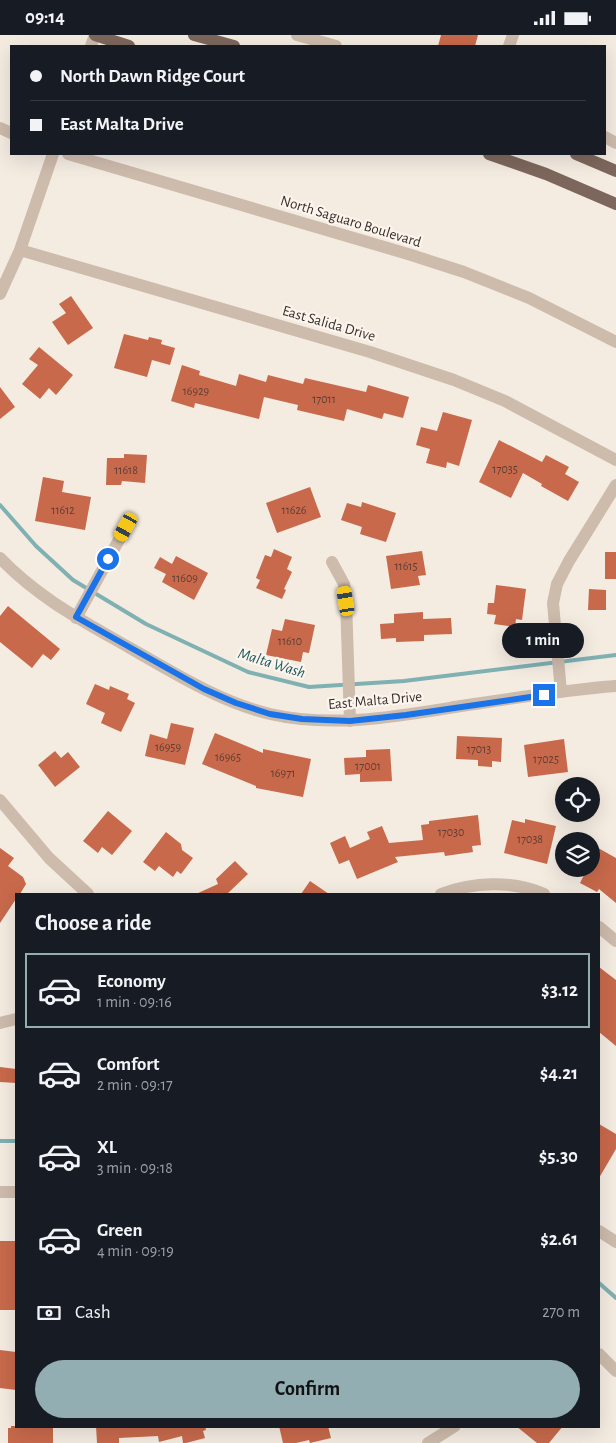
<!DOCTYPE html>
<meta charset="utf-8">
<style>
:root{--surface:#171b24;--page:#20242c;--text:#f1f3f6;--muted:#9ea1a6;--line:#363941;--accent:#92aeb2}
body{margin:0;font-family:"Alegreya Sans",sans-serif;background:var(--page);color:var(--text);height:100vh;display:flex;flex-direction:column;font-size:19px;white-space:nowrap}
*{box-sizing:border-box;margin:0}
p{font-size:16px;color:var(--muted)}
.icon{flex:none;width:28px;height:28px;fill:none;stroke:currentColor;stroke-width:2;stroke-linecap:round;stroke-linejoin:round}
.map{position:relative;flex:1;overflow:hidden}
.side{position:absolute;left:15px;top:858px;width:585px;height:535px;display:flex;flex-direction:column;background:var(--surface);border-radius:0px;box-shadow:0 5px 20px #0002}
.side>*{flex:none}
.hud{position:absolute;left:10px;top:10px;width:596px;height:110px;border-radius:0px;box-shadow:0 5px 20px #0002;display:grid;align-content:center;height:110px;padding:0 20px;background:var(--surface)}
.tools{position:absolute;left:555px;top:742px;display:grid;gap:10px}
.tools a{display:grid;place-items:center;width:45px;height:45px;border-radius:50%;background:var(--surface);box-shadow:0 5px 20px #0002;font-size:25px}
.end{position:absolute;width:22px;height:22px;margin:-11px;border:6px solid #1a73e8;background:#fff;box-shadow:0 0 0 2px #fff}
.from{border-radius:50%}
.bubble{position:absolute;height:35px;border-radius:18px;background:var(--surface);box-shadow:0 5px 20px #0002;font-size:16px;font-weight:700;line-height:35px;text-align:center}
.car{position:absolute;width:15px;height:30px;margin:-15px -8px;border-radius:6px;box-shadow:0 0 4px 1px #0007;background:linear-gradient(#f5c518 24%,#345 0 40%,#f5c518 0 76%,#345 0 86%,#f5c518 0)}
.hud b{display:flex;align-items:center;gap:18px;height:48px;font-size:19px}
.hud b+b{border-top:1px solid var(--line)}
.hud i{width:12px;height:12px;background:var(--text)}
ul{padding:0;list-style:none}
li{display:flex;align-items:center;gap:15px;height:75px;margin:0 10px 8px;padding:0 10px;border:2px solid transparent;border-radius:0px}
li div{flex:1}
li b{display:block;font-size:19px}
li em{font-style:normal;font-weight:700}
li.on{border-color:var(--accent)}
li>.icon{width:45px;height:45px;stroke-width:1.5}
h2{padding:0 20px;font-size:22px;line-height:60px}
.pay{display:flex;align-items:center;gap:12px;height:55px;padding:0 20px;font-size:19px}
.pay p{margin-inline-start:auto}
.cta{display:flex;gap:10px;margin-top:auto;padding:10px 20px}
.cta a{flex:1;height:58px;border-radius:30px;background:var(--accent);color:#111;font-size:20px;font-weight:700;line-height:58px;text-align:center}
.status{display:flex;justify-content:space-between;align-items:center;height:35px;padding:0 25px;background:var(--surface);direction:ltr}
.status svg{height:14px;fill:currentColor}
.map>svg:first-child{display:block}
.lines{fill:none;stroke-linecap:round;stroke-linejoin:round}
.stream{stroke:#7fb0b2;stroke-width:4}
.building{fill:#c8694b}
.minor{stroke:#cdbbac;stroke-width:12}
.major{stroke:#7d675c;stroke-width:12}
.route{stroke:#1a73e8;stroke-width:6}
.labels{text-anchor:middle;stroke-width:4.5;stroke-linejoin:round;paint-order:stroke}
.number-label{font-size:12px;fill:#5e3e33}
.street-label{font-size:15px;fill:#3b302b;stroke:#fbf5ee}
.water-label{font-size:16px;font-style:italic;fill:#1f5a5e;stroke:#fbf5ee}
</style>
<div class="status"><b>09:14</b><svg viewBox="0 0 49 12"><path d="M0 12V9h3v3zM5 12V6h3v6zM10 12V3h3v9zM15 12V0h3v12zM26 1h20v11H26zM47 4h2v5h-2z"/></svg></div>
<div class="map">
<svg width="616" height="1408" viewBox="0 0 616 1408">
<rect width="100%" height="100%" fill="#f4ebe1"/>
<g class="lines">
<path class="stream" d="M0,470L36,511L73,545L146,589L248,637L309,652L404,646L616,620
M0,1106H16
M599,1248L616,1263"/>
</g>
<path class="building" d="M441,0H478L475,11H438Z
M71,261L93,293L68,310L52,287L66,278L59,269Z
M124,299L148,305L149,302L162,305L161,309L175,313L170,330L152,325L147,342L114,333Z
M39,312L73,340L56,360L49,353L40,364L22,349L38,330L29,324Z
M182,330L200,336L199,340L236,351L239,339L266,347L268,340L303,349L305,343L366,357L368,350L409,362L403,383L384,378L382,384L347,374L344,386L297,375L298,370L264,362L259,384L195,368L194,373L171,366Z
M0,352L15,372L0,384Z
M443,377L472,385L459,431L447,427L446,433L426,428L430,414L416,410L421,392L437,396Z
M499,405L542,427L546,420L569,432L565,439L579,447L568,466L541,451L542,449L523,438L511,463L479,447Z
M124,419L147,420L145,448L122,446L121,450H106L107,423H124Z
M43,442L64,446L62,457L91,462L85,495L35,486Z
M310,452L321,482L277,498L266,468Z
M362,467L396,478L386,507L360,499L362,492L341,485L347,468L361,472Z
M274,514L292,522L287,534L292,537L284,554L286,555L282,564L256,553L260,545L256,543L265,520L271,522Z
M422,516L426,540L418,541L420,550L391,554L386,521Z
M605,517H616V544H605Z
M176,521L208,538L194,565L162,547L166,539L154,533L160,522L172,529Z
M496,550L526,554L522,585L516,584L515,592L494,589L496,580L487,579L488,568H494Z
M589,554L606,555V575H588Z
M8,571L60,614L51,625L43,619L32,633L0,607V581Z
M423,577V584L451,583L452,599L424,600V606L396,607V603L381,604L380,589L394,588V579Z
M285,584L315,590L309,618L303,617L301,627L266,620L272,594L282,596Z
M95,649L109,655L110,651L129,659L127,664L135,668L121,697L101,688L105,678L86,669Z
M171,688L194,693L185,730L145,721L150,699L167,704Z
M215,698L263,718V714L311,724L303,762L256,753V751L202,729Z
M457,701L502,703L501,727L492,726V732L478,731V725L456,724Z
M564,704L568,737L528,742L524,710Z
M390,714L392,746L360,747V739L345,740L344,723L366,722V715Z
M55,716L61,723L68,717L80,732L55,752L38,730Z
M108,776L132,796L112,820L102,812L98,818L83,806Z
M478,780L481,810L472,811L473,817L445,821L444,817L395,822L398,827L357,844L349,825L339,829L330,808L345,801L350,813L370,804L367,797L382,791L389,808L423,805L421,790L429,789V786Z
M525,784L556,791L547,829L504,818L512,785L525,788Z
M166,797L181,809L182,815L193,823L181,839L177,836L173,842L159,831L155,836L143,827Z
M591,809L616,823V868L599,854L597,857L580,848L587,834H591Z
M0,813L14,823L8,831L23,842L26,849L20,859H16V864L0,888Z
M235,826L248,839L227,859H196L218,849L216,844Z
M310,846L329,859H301Z
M599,932L616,945V1011L599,997Z
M0,1032L16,1034V1048L0,1047Z
M599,1089L616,1099V1114L599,1143Z
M0,1206H16V1275H0Z
M0,1315L16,1317V1355L0,1353Z
M11,1391H53V1408H8V1393H11Z
M96,1391H205L206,1395L203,1396L205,1403L186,1408H183L182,1401L159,1407L158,1401L119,1403V1408H97Z
M279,1391H328L331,1403L310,1408L309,1405L296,1408H283Z
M516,1391H563L549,1408H537Z"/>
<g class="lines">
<path class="minor" d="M297,0L336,11
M91,11L95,0
M509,11L513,0
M0,93L11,98
M605,102L616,108
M68,119L408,219L464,237L529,263L616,307
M20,215L370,317L454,345L505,366L616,425
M0,259L20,215L53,119
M0,523C38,563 83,586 130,613C174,638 220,667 270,679C331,693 394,682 455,672C508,664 562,655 616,651
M332,527L344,549L346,566L350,686
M76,583L126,492
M561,657L553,568L557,549L569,526L616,450
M0,765L49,823L88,859
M441,859C473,847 512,845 544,859
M599,892L616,906
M0,988L16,984
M0,1157H16
M599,1196L616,1207
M599,1319L616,1336
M428,1408L455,1391"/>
<path class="major" d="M95,0L129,11
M194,0L234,11
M489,119L546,139L616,169
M576,119L616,136"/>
</g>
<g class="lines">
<path class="route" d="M108,524L76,582L204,654L236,668L270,679L302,684L350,686L406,680L544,660"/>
</g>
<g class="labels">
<g class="number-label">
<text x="196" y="360">16929</text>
<text x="324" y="368">17011</text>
<text x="505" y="438">17035</text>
<text x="126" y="439">11618</text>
<text x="63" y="479">11612</text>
<text x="294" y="479">11626</text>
<text x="406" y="535">11615</text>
<text x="185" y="547">11609</text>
<text x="290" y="610">11610</text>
<text x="168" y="716">16959</text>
<text x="479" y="718">17013</text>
<text x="228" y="726">16965</text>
<text x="546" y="728">17025</text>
<text x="368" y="735">17001</text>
<text x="283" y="742">16971</text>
<text x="451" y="801">17030</text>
<text x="530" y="808">17038</text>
</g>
<g class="street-label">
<text transform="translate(351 186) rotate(17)" y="5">North Saguaro Boulevard</text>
<text transform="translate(329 288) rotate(16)" y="5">East Salida Drive</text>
<text transform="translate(375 665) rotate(-5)" y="5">East Malta Drive</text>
</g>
<g class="water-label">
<text transform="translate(272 627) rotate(17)" y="6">Malta Wash</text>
</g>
</g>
</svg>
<div class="tools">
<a><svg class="icon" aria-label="locate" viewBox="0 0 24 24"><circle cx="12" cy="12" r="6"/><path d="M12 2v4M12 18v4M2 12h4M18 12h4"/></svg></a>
<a><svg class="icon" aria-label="layers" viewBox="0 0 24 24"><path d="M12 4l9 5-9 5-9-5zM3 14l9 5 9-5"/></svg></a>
</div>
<i class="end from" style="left:108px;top:524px"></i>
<i class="end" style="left:544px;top:660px"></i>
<div class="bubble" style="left:502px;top:588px;width:82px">1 min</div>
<i class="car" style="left:126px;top:492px;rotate:209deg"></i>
<i class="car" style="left:346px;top:566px;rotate:351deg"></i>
<div class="hud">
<b><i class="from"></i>North Dawn Ridge Court</b>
<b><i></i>East Malta Drive</b>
</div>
<section class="side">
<h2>Choose a ride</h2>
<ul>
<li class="on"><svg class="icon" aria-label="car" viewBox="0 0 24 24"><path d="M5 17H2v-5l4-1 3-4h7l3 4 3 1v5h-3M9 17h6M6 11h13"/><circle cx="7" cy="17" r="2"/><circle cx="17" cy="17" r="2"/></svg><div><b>Economy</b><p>1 min · 09:16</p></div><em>$3.12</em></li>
<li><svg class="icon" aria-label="car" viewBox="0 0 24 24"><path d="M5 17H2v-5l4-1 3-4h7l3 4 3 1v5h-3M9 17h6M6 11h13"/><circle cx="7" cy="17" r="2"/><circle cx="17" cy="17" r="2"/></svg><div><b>Comfort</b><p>2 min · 09:17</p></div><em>$4.21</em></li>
<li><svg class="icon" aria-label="car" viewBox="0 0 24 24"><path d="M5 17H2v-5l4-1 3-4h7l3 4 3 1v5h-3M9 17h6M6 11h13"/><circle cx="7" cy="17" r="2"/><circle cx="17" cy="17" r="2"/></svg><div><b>XL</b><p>3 min · 09:18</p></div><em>$5.30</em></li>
<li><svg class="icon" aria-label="car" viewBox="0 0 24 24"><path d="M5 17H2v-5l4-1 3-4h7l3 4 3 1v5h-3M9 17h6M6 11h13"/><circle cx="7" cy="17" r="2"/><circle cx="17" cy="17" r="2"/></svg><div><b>Green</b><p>4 min · 09:19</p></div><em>$2.61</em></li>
</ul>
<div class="pay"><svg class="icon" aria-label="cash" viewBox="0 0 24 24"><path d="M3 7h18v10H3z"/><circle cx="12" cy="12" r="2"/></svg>Cash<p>270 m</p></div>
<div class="cta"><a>Confirm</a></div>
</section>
</div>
